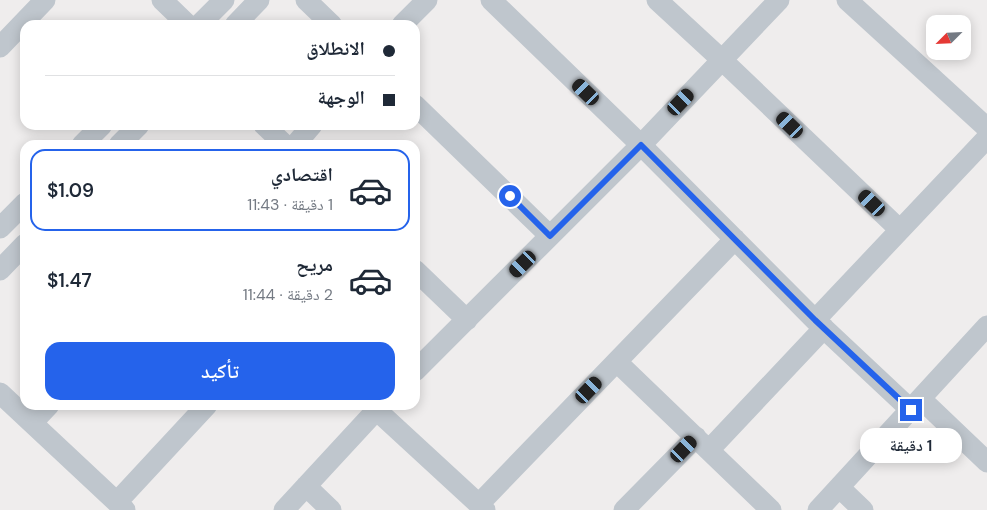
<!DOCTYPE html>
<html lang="ar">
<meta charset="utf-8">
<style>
:root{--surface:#fff;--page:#f2f2f3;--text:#1f2937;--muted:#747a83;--line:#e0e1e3;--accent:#2563eb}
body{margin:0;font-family:"DM Sans","Noto Naskh Arabic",sans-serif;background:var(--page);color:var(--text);direction:rtl;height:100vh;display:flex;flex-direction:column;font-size:19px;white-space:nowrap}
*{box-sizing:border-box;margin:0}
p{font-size:16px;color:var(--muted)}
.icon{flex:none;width:28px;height:28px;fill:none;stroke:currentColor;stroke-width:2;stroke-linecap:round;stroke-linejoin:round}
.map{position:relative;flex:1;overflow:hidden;direction:ltr}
.drawer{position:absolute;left:20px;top:140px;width:400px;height:270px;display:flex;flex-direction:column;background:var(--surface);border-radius:15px;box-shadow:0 2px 12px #0003;direction:rtl}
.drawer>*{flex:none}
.top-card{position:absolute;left:20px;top:20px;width:400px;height:110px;border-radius:15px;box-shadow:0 2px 12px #0003;direction:rtl;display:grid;align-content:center;height:110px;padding:0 25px;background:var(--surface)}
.needle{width:32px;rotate:246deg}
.fabs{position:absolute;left:926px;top:15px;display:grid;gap:10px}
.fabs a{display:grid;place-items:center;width:45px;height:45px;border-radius:10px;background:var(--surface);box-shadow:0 2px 12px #0003;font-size:25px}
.end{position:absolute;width:22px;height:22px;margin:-11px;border:6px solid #2563eb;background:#fff;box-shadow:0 0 0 2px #fff}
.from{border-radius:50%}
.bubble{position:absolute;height:35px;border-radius:15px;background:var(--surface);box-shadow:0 2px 12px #0003;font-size:16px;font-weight:600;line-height:35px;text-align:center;direction:rtl}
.car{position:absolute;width:15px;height:30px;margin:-15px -8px;border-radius:6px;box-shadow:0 0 4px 1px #0007;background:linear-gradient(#222 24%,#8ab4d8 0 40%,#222 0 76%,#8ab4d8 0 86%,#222 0)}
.top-card b{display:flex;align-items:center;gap:18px;height:48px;font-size:19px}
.top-card b+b{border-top:1px solid var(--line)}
.top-card i{width:12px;height:12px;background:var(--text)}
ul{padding:9px 0 0;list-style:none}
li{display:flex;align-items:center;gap:15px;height:82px;margin:0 10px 8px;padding:0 15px;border:2px solid transparent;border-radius:15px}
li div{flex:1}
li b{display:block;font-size:19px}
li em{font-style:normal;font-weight:600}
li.on{border-color:var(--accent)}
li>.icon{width:45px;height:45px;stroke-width:1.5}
.button{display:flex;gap:10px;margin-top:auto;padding:10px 25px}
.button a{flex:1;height:58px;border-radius:15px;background:var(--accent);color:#fff;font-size:20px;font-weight:600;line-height:58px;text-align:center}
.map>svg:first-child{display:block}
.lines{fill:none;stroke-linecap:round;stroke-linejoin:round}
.minor{stroke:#bfc6cd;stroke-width:21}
.route{stroke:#2563eb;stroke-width:6}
</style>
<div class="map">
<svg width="987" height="510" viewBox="0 0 987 510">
<rect width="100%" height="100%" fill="#efeded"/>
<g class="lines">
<path class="minor" d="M162,0L188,25
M306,0L332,25
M491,0L641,145L815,320L911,410
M657,0L722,60L899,229
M847,0L987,128
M199,25L224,0
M235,25L259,0
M402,25L427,0
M0,47L45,0
M415,105L550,236
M264,125L285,145
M82,145L102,125
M119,145L139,125
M295,145L312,125
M0,228L25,203
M0,270L25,244
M415,270L467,320
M815,320L987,138
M617,362L771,510
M415,371L641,145L779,0
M0,393L125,510
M921,399L987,462
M371,405L485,510
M32,423L49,405
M709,450L824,328
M306,486L331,510
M840,488L863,510
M117,502L207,405
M479,504L735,239
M284,510L381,405
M624,510L696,437
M818,510L987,326"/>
</g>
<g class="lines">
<path class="route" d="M510,196L550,236L641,145L815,320L911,410"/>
</g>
</svg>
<div class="fabs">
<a><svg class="needle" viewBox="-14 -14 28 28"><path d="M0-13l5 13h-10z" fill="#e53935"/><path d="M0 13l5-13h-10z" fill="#747a83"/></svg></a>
</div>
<i class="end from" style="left:510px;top:196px"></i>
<i class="end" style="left:911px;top:410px"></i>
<div class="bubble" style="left:860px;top:428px;width:102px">1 دقيقة</div>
<i class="car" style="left:586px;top:92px;rotate:314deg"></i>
<i class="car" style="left:681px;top:102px;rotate:44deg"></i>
<i class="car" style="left:790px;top:125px;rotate:314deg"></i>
<i class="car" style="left:872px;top:203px;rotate:314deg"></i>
<i class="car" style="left:523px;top:264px;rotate:225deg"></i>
<i class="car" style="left:589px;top:390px;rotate:44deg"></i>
<i class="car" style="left:684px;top:449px;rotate:44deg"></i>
<div class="top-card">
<b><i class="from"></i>الانطلاق</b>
<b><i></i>الوجهة</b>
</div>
<section class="drawer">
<ul>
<li class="on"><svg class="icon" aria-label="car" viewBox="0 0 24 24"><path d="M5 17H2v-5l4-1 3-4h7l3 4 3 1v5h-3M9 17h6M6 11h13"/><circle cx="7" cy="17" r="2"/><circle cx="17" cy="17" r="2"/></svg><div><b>اقتصادي</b><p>1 دقيقة · 11:43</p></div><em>$1.09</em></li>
<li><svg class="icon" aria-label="car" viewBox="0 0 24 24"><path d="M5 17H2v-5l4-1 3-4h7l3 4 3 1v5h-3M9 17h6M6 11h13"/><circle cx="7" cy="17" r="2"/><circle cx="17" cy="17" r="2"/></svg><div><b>مريح</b><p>2 دقيقة · 11:44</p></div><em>$1.47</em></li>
</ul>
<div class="button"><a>تأكيد</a></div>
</section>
</div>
